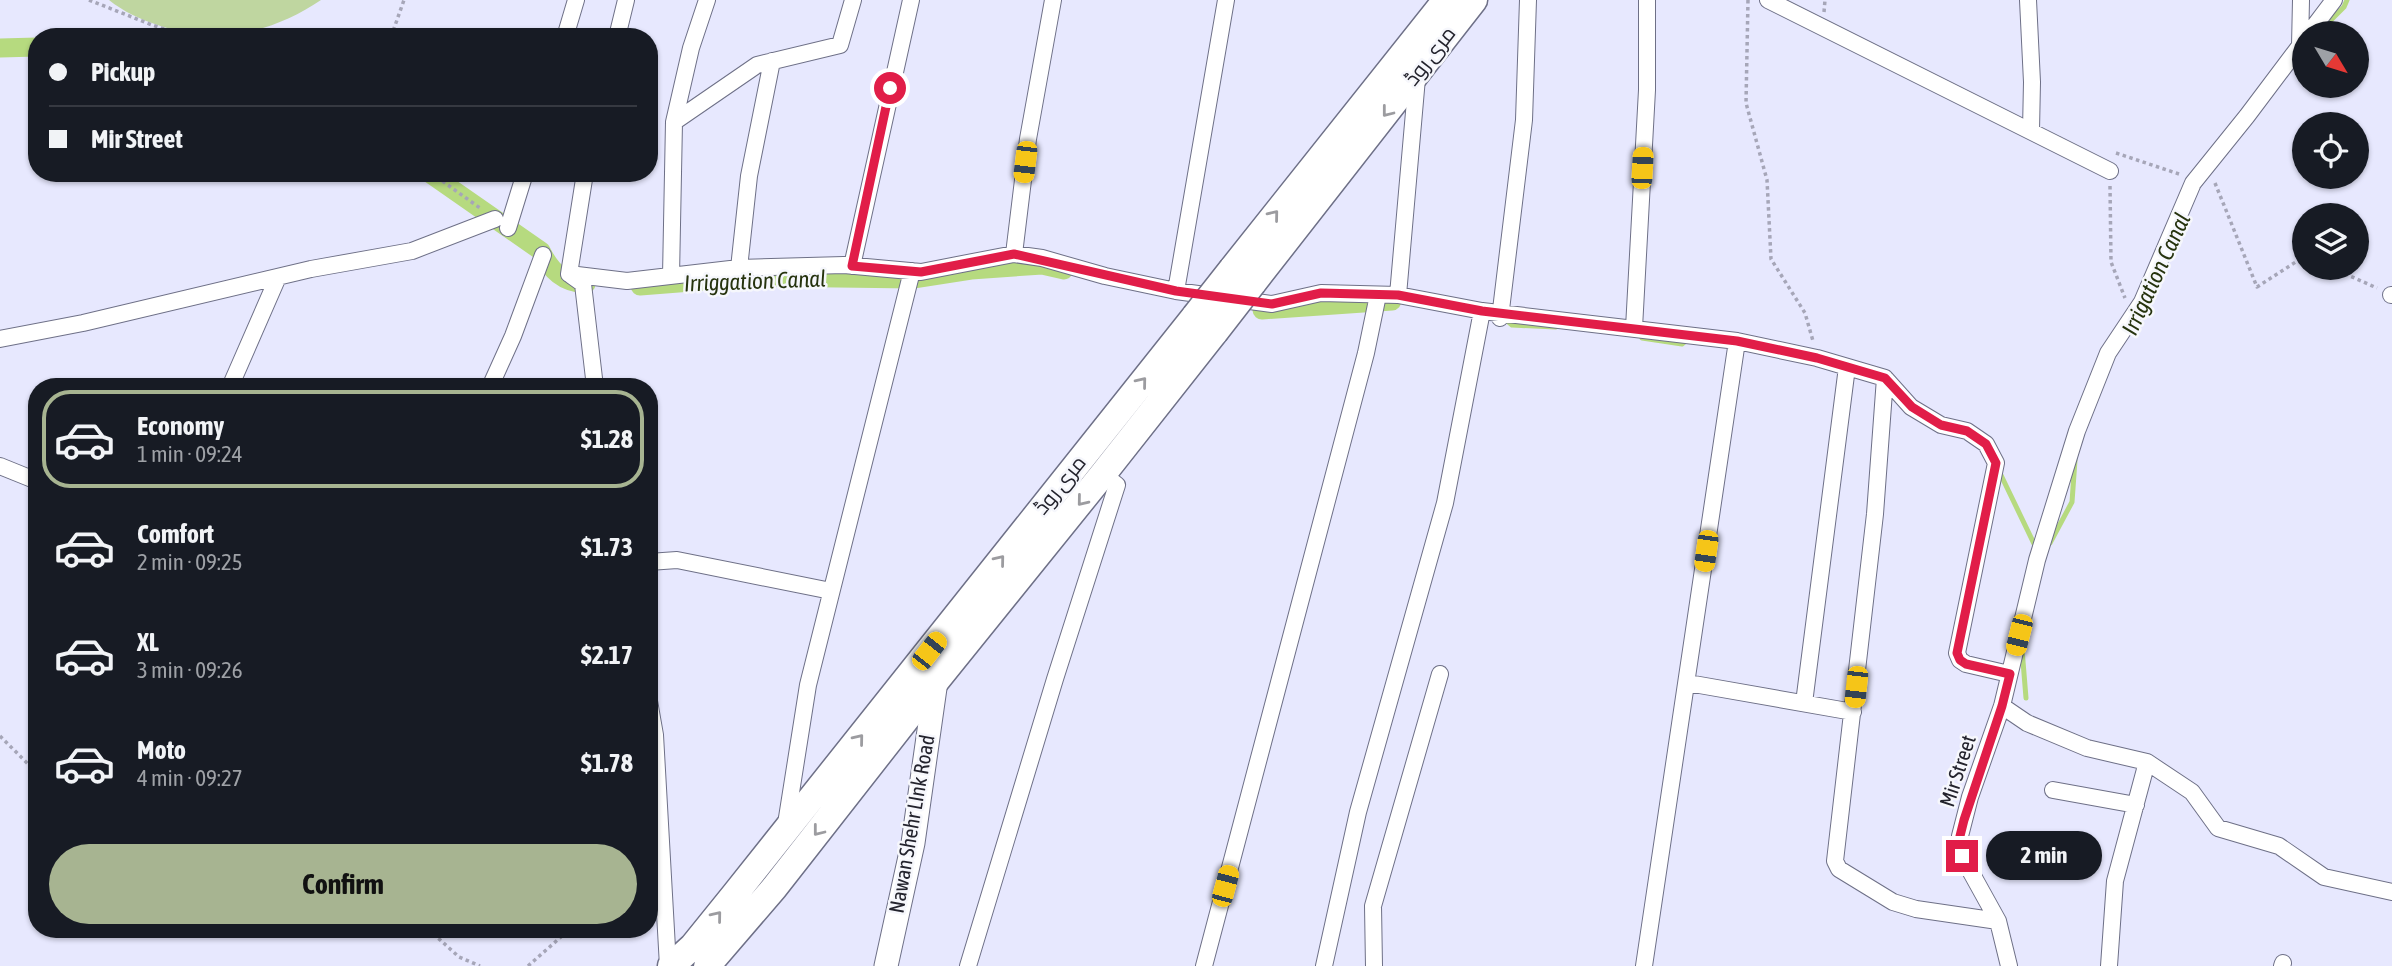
<!DOCTYPE html>
<meta charset="utf-8">
<style>
:root{--surface:#171b24;--page:#242831;--text:#f1f3f6;--muted:#9ea1a6;--line:#363941;--accent:#a7b491}
body{margin:0;font-family:"Asap Condensed",Cairo,sans-serif;background:var(--page);color:var(--text);height:100vh;display:flex;flex-direction:column;font-size:26px;white-space:nowrap}
*{box-sizing:border-box;margin:0}
p{font-size:23px;color:var(--muted)}
.icon{flex:none;width:38px;height:38px;fill:none;stroke:currentColor;stroke-width:2;stroke-linecap:round;stroke-linejoin:round}
.map{position:relative;flex:1;overflow:hidden}
.drawer{position:absolute;left:28px;top:378px;width:630px;height:560px;display:flex;flex-direction:column;background:var(--surface);border-radius:28px;box-shadow:0 2px 5px #0004}
.drawer>*{flex:none}
.banner{position:absolute;left:28px;top:28px;width:630px;height:154px;border-radius:28px;box-shadow:0 2px 5px #0004;display:grid;align-content:center;height:154px;padding:0 21px;background:var(--surface)}
.needle{width:46px;rotate:128deg}
.tools{position:absolute;left:2292px;top:21px;display:grid;gap:14px}
.tools a{display:grid;place-items:center;width:77px;height:77px;border-radius:50%;background:var(--surface);box-shadow:0 2px 5px #0004;font-size:35px}
.end{position:absolute;width:32px;height:32px;margin:-16px;border:9px solid #e11d48;background:#fff;box-shadow:0 0 0 4px #fff}
.from{border-radius:50%}
.bubble{position:absolute;height:49px;border-radius:24px;background:var(--surface);box-shadow:0 2px 5px #0004;font-size:23px;font-weight:700;line-height:49px;text-align:center}
.car{position:absolute;width:21px;height:42px;margin:-21px -10px;border-radius:9px;box-shadow:0 0 5px 2px #0007;background:linear-gradient(#f5c518 24%,#345 0 40%,#f5c518 0 76%,#345 0 86%,#f5c518 0)}
.banner b{display:flex;align-items:center;gap:24px;height:66px;font-size:26px}
.banner b+b{border-top:2px solid var(--line)}
.banner i{width:18px;height:18px;background:var(--text)}
ul{padding:12px 0 0;list-style:none}
li{display:flex;align-items:center;gap:21px;height:98px;margin:0 14px 10px;padding:0 7px;border:4px solid transparent;border-radius:28px}
li div{flex:1}
li b{display:block;font-size:26px}
li em{font-style:normal;font-weight:700}
li.selected{border-color:var(--accent)}
li>.icon{width:63px;height:63px;stroke-width:1.5}
.cta{display:flex;gap:14px;margin-top:auto;padding:14px 21px}
.cta a{flex:1;height:80px;border-radius:42px;background:var(--accent);color:#111;font-size:28px;font-weight:700;line-height:80px;text-align:center}
.map>svg:first-child{display:block}
.pitch{fill:#bfd6a0}
.lines{fill:none;stroke-linecap:round;stroke-linejoin:round}
.stream{stroke:#b6da7f;stroke-width:5}
.canal{stroke:#b6da7f;stroke-width:19}
.street-casing{stroke:#6e7087;stroke-width:18}
.secondary-casing{stroke:#6e7087;stroke-width:25}
.primary-casing{stroke:#6e7087;stroke-width:29}
.path{stroke:#a6a6b8;stroke-width:3.5;stroke-dasharray:3.5 3.5;stroke-linecap:butt}
.street{stroke:#fff;stroke-width:16}
.secondary{stroke:#fff;stroke-width:23}
.primary{stroke:#fff;stroke-width:26}
.primary-bridge-casing{stroke:#6e7087;stroke-width:29;stroke-linecap:butt}
.primary-bridge{stroke:#fff;stroke-width:26}
.oneway{stroke:#9c9ca0}
.route{stroke:#e11d48;stroke-width:9}
.labels{text-anchor:middle;stroke-width:5;stroke-linejoin:round;paint-order:stroke}
.street-label{font-size:21px;fill:#23232d;stroke:#f6f7fc}
.water-label{font-size:23px;font-style:italic;fill:#26330e;stroke:#f6f7fc}
</style>
<div class="map">
<svg width="2392" height="966" viewBox="0 0 2392 966">
<rect width="100%" height="100%" fill="#e7e8fe"/>
<path class="pitch" d="M109,0H321C297,16 271,28 242,33C201,41 141,26 109,0Z"/>
<g class="lines">
<path class="stream" d="M2318,33L2344,7L2347,0
M1505,319L1512,325L1556,327
M1642,338L1682,344L1687,340
M1999,471L2037,550
M2050,543L2072,502L2075,460
M2022,649L2026,698"/>
<path class="canal" d="M0,48L37,47
M429,173L541,251C551,271 563,283 586,284
M640,286L755,277L913,279L971,270L1042,265L1064,270
M1262,310L1392,301"/>
<defs>
<path id="street" d="M1768,0L2110,171
M2028,0L2032,82L2031,130
M2309,33L2334,0
M565,37L576,0
M617,37L626,0
M2300,46L2301,0
M674,122L757,65L840,45L853,0
M585,173L569,274L583,284L595,387
M508,228L525,173
M1014,254L1028,139L1053,0
M852,266L911,0
M739,268L749,176L772,61
M569,274L627,281L739,268L844,265L921,272L1014,254L1042,258L1105,276L1176,291L1272,304L1321,293L1398,295L1482,311L1737,341L1817,358L1885,378L1911,407L1941,425L1967,431L1986,444L1996,463L1957,653L1960,660L1966,664L2009,674
M671,276L674,122L691,48L707,0
M1176,291L1226,0
M1398,295L1417,78
M2391,295H2392
M1500,318L1524,120L1528,0
M1634,328L1647,90V0
M0,339L83,323L311,269L412,251L495,219
M1885,378L1875,514L1835,861L1839,869L1893,902L1916,909L1998,921
M230,387L278,277
M490,387L513,336L543,255
M0,466L37,481
M649,562L677,560L831,591
M1688,683L1853,712
M649,701L655,735L668,966
M1804,703L1847,367
M2002,706L2027,723L2087,748L2147,762L2192,792L2218,828L2279,846L2324,877L2392,892
M2053,790L2136,805
M786,824L808,685L912,271
M968,966L1055,679L1117,485L1103,474
M1204,966L1366,353L1378,295
M1324,966L1358,812L1445,503L1482,311
M1374,966L1373,906L1440,674
M1644,966L1737,341
M2009,966L1998,921L1962,856L1960,836L1970,797L2002,706L2037,560L2077,431L2108,353L2142,302L2193,183L2247,116L2305,39
M2109,966L2115,881L2147,762
M2282,966L2283,963"/>
<path id="secondary" d="M886,966L913,843L936,681"/>
<path id="primary" d="M1232,269L1446,0
M1253,283L1474,0
M671,966L693,946L735,894L1195,316
M707,966L774,888L936,681L1103,474L1215,332"/>
</defs>
<use href="#street" class="street-casing"/>
<use href="#secondary" class="secondary-casing"/>
<use href="#primary" class="primary-casing"/>
<path class="path" d="M89,0L152,25L189,37
M1748,0L1746,103L1767,180L1771,259L1805,313L1813,341
M1824,12L1825,0
M391,37L404,0
M2116,153L2179,174
M431,173L480,208
M2215,183L2257,287L2305,256
M2110,186L2111,262L2125,298
M2332,268L2377,288
M0,736L37,773
M428,929L459,957L480,966
M528,966L570,929"/>
<use href="#street" class="street"/>
<use href="#secondary" class="secondary"/>
<use href="#primary" class="primary"/>
<defs>
<path id="primary-bridge" d="M1195,316L1232,269
M1215,332L1253,283"/>
</defs>
<use href="#primary-bridge" class="primary-bridge-casing"/>
<use href="#primary-bridge" class="primary-bridge"/>
</g>
<defs><path id="oneway-chevron" d="M-2-3.5L2.5 0L-2 3.5" fill="none" stroke-width="1.6" stroke-linecap="round" stroke-linejoin="round" transform="scale(1.75)"/></defs>
<g class="oneway">
<use href="#oneway-chevron" transform="translate(1387 112) rotate(128)"/>
<use href="#oneway-chevron" transform="translate(1274 215) rotate(-51)"/>
<use href="#oneway-chevron" transform="translate(1142 382) rotate(-51)"/>
<use href="#oneway-chevron" transform="translate(1082 501) rotate(129)"/>
<use href="#oneway-chevron" transform="translate(1000 560) rotate(-51)"/>
<use href="#oneway-chevron" transform="translate(859 739) rotate(-51)"/>
<use href="#oneway-chevron" transform="translate(818 831) rotate(128)"/>
<use href="#oneway-chevron" transform="translate(717 916) rotate(-51)"/>
</g>
<g class="lines">
<path class="route" d="M890,88L852,266L921,272L1014,254L1176,291L1272,304L1321,293L1398,295L1482,311L1737,341L1817,358L1885,378L1912,407L1941,425L1967,431L1986,444L1996,463L1957,653L1960,660L1966,664L2010,674L2002,706L1964,820L1960,836L1962,856"/>
</g>
<g class="labels">
<g class="street-label">
<text transform="translate(1430 56) rotate(-52)" y="7">مری روڈ</text>
<text transform="translate(1060 485) rotate(-51)" y="7">مری روڈ</text>
<text transform="translate(1958 771) rotate(-72)" y="7">Mir Street</text>
<text transform="translate(912 824) rotate(-80)" y="7">Nawan Shehr LInk Road</text>
</g>
<g class="water-label">
<text transform="translate(2156 274) rotate(-65)" y="8">Irrigation Canal</text>
<text transform="translate(755 281) rotate(-2)" y="8">Irriggation Canal</text>
</g>
</g>
</svg>
<div class="tools">
<a><svg class="needle" viewBox="-14 -14 28 28"><path d="M0-13l5 13h-10z" fill="#e53935"/><path d="M0 13l5-13h-10z" fill="#9ea1a6"/></svg></a>
<a><svg class="icon" aria-label="locate" viewBox="0 0 24 24"><circle cx="12" cy="12" r="6"/><path d="M12 2v4M12 18v4M2 12h4M18 12h4"/></svg></a>
<a><svg class="icon" aria-label="layers" viewBox="0 0 24 24"><path d="M12 4l9 5-9 5-9-5zM3 14l9 5 9-5"/></svg></a>
</div>
<i class="end from" style="left:890px;top:88px"></i>
<i class="end" style="left:1962px;top:856px"></i>
<div class="bubble" style="left:1986px;top:831px;width:116px">2 min</div>
<i class="car" style="left:1025px;top:162px;rotate:187deg"></i>
<i class="car" style="left:1642px;top:168px;rotate:3deg"></i>
<i class="car" style="left:1706px;top:551px;rotate:188deg"></i>
<i class="car" style="left:2019px;top:635px;rotate:194deg"></i>
<i class="car" style="left:929px;top:651px;rotate:38deg"></i>
<i class="car" style="left:1856px;top:687px;rotate:186deg"></i>
<i class="car" style="left:1225px;top:886px;rotate:15deg"></i>
<div class="banner">
<b><i class="from"></i>Pickup</b>
<b><i></i>Mir Street</b>
</div>
<section class="drawer">
<ul>
<li class="selected"><svg class="icon" aria-label="car" viewBox="0 0 24 24"><path d="M5 17H2v-5l4-1 3-4h7l3 4 3 1v5h-3M9 17h6M6 11h13"/><circle cx="7" cy="17" r="2"/><circle cx="17" cy="17" r="2"/></svg><div><b>Economy</b><p>1 min · 09:24</p></div><em>$1.28</em></li>
<li><svg class="icon" aria-label="car" viewBox="0 0 24 24"><path d="M5 17H2v-5l4-1 3-4h7l3 4 3 1v5h-3M9 17h6M6 11h13"/><circle cx="7" cy="17" r="2"/><circle cx="17" cy="17" r="2"/></svg><div><b>Comfort</b><p>2 min · 09:25</p></div><em>$1.73</em></li>
<li><svg class="icon" aria-label="car" viewBox="0 0 24 24"><path d="M5 17H2v-5l4-1 3-4h7l3 4 3 1v5h-3M9 17h6M6 11h13"/><circle cx="7" cy="17" r="2"/><circle cx="17" cy="17" r="2"/></svg><div><b>XL</b><p>3 min · 09:26</p></div><em>$2.17</em></li>
<li><svg class="icon" aria-label="car" viewBox="0 0 24 24"><path d="M5 17H2v-5l4-1 3-4h7l3 4 3 1v5h-3M9 17h6M6 11h13"/><circle cx="7" cy="17" r="2"/><circle cx="17" cy="17" r="2"/></svg><div><b>Moto</b><p>4 min · 09:27</p></div><em>$1.78</em></li>
</ul>
<div class="cta"><a>Confirm</a></div>
</section>
</div>
